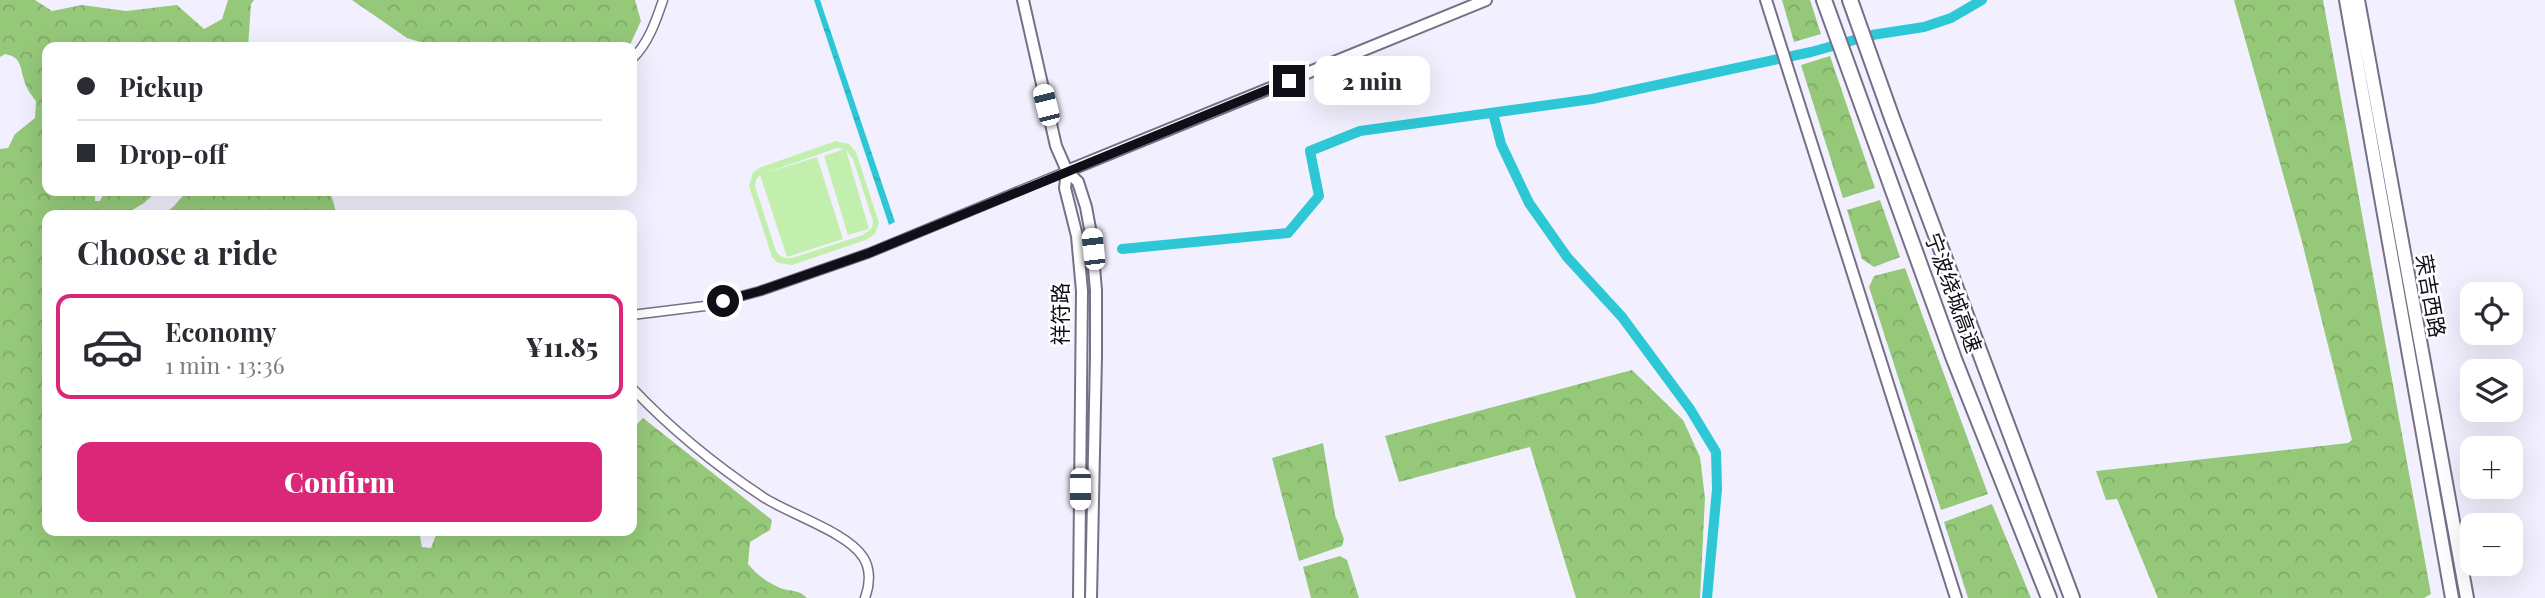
<!DOCTYPE html>
<meta charset="utf-8">
<style>
:root{--surface:#fff;--page:#f2f2f3;--text:#2b2b33;--muted:#7c7c81;--line:#e1e1e2;--accent:#db2777}
body{margin:0;font-family:"Playfair Display","Noto Sans SC",serif;background:var(--page);color:var(--text);height:100vh;display:flex;flex-direction:column;font-size:26px;white-space:nowrap}
*{box-sizing:border-box;margin:0}
p{font-size:23px;color:var(--muted)}
.icon{flex:none;width:38px;height:38px;fill:none;stroke:currentColor;stroke-width:2;stroke-linecap:round;stroke-linejoin:round}
.map{position:relative;flex:1;overflow:hidden}
.sheet{position:absolute;left:42px;top:210px;width:595px;height:326px;display:flex;flex-direction:column;background:var(--surface);border-radius:14px;box-shadow:0 7px 28px #0002}
.sheet>*{flex:none}
.guide{position:absolute;left:42px;top:42px;width:595px;height:154px;border-radius:14px;box-shadow:0 7px 28px #0002;display:grid;align-content:center;height:154px;padding:0 35px;background:var(--surface)}
.tools{position:absolute;left:2460px;top:282px;display:grid;gap:14px}
.tools a{display:grid;place-items:center;width:63px;height:63px;border-radius:14px;background:var(--surface);box-shadow:0 7px 28px #0002;font-size:35px}
.end{position:absolute;width:32px;height:32px;margin:-16px;border:9px solid #100e16;background:#fff;box-shadow:0 0 0 4px #fff}
.from{border-radius:50%}
.bubble{position:absolute;height:49px;border-radius:14px;background:var(--surface);box-shadow:0 7px 28px #0002;font-size:23px;font-weight:800;line-height:49px;text-align:center}
.car{position:absolute;width:21px;height:42px;margin:-21px -10px;border-radius:9px;box-shadow:0 0 5px 2px #0007;background:linear-gradient(#fff 24%,#345 0 40%,#fff 0 76%,#345 0 86%,#fff 0)}
.guide b{display:flex;align-items:center;gap:24px;height:66px;font-size:26px}
.guide b+b{border-top:2px solid var(--line)}
.guide i{width:18px;height:18px;background:var(--text)}
ul{padding:0;list-style:none}
li{display:flex;align-items:center;gap:21px;height:105px;margin:0 14px 10px;padding:0 21px;border:4px solid var(--line);border-radius:14px}
li div{flex:1}
li b{display:block;font-size:26px}
li em{font-style:normal;font-weight:800}
li.selected{border-color:var(--accent)}
li>.icon{width:63px;height:63px;stroke-width:1.5}
h2{padding:0 35px;font-size:32px;line-height:84px}
.cta{display:flex;gap:14px;margin-top:auto;padding:14px 35px}
.cta a{flex:1;height:80px;border-radius:14px;background:var(--accent);color:#fff;font-size:28px;font-weight:800;line-height:80px;text-align:center}
.map>svg:first-child{display:block}
.forest{fill:url(#forest-crowns)}
.pitch{fill:#c3efae;fill-rule:evenodd}
.water{fill:url(#water-ripples)}
.lines{fill:none;stroke-linecap:round;stroke-linejoin:round}
.canal{stroke:#2dc7d6;stroke-width:10}
.street-casing{stroke:#747186;stroke-width:11}
.secondary-casing{stroke:#747186;stroke-width:14}
.primary-casing{stroke:#747186;stroke-width:16}
.highway-casing{stroke:#747186;stroke-width:18}
.street{stroke:#fff;stroke-width:8}
.secondary{stroke:#fff;stroke-width:10}
.primary{stroke:#fff;stroke-width:12}
.highway{stroke:#fff;stroke-width:14}
.route{stroke:#100e16;stroke-width:9}
.labels{text-anchor:middle;stroke-width:5;stroke-linejoin:round;paint-order:stroke}
.street-label{font-size:21px;fill:#100e16;stroke:#fff}
</style>
<div class="map">
<svg width="2545" height="598" viewBox="0 0 2545 598">
<defs>
<pattern id="forest-crowns" width="20" height="18" patternUnits="userSpaceOnUse" patternTransform="scale(1.75)"><rect width="20" height="18" fill="#95c979"/><path d="M2 6a3 3 0 1 1 6 0M12 15a3 3 0 1 1 6 0" fill="none" stroke="#7fab68"/></pattern>
<pattern id="water-ripples" width="26" height="14" patternUnits="userSpaceOnUse" patternTransform="scale(1.75)"><rect width="26" height="14" fill="#2dc7d6"/><path d="M2 4q2-2 4 0t4 0M15 11q2-2 4 0t4 0" fill="none" stroke="#27aab7"/></pattern>
</defs>
<rect width="100%" height="100%" fill="#f2f0fe"/>
<path class="forest" d="M0,0H35L52,11L82,5L126,11L177,5L204,29L222,19L228,0H254L251,4L248,47H47V191H95V201H100L105,191H157L144,203L124,215H47V530H419L422,547L431,548L438,530H632V429L643,418L772,520L770,530L750,542L748,564C757,575 767,582 780,588C791,592 799,589 807,598H0V149L8,148L15,134L35,118L36,101C31,95 26,88 24,80C20,66 21,57 5,54L0,57Z
M352,0H635L641,21L629,47H431L430,45L407,38Z
M1782,0H1810L1821,34L1794,42Z
M2234,0H2323L2431,594L2424,598H2158L2117,499L2106,500L2096,471L2348,443L2352,440L2301,238Z
M1830,56L1875,188L1843,198L1801,65Z
M187,191L265,193L330,191L337,215H163L174,206Z
M1880,200L1900,257L1874,267L1862,259L1847,210Z
M1905,268L1988,494L1941,510L1869,287L1874,276Z
M1632,370L1683,420L1700,457L1705,498L1700,598H1576L1530,447L1399,482L1385,436Z
M1323,443L1335,515L1344,539L1342,546L1299,561L1272,458Z
M1992,504L2031,598H1968L1944,522Z
M1340,556L1347,560L1359,598H1311L1303,567Z"/>
<path class="pitch" d="M836,141L849,144L856,152L879,223L875,234L866,240L792,265L778,263L772,257L749,186L753,172L761,167ZM837,148L844,149L824,156L848,235L869,229L846,150L853,159L873,221L872,228L863,235L792,258C785,259 780,257 776,251L755,186L756,180L760,175L787,257L843,239L817,157L760,175Z"/>
<path class="water" d="M814,0H820L895,222L889,225Z"/>
<g class="lines">
<path class="canal" d="M1493,113L1501,144L1529,203L1567,257L1622,317L1690,409L1716,452L1717,489L1707,598
M1122,249L1288,233L1319,196L1310,151L1360,131L1592,99L1811,52L1872,35L1924,27L1951,18L1982,0"/>
<defs>
<path id="street" d="M632,59C648,44 656,21 663,0
M632,315L705,306L760,291L869,253L1067,171
M632,388C671,429 715,465 763,497C789,514 847,532 863,557C871,569 870,585 865,598"/>
<path id="secondary" d="M1023,0L1056,146L1067,171L1078,182L1086,207L1091,234L1096,290V356L1091,598
M1766,0L1956,598
M1067,171L1486,0
M1067,171L1065,188L1077,236L1082,291L1079,598"/>
<path id="primary" d="M2346,0L2452,598
M2358,0L2467,598"/>
<path id="highway" d="M1824,0L1954,359L2049,598
M1850,0L1892,118L2072,598"/>
</defs>
<use href="#street" class="street-casing"/>
<use href="#secondary" class="secondary-casing"/>
<use href="#primary" class="primary-casing"/>
<use href="#highway" class="highway-casing"/>
<use href="#street" class="street"/>
<use href="#secondary" class="secondary"/>
<use href="#primary" class="primary"/>
<use href="#highway" class="highway"/>
</g>
<g class="lines">
<path class="route" d="M723,301L760,291L869,253L1289,81"/>
</g>
<g class="labels">
<g class="street-label">
<text transform="translate(1953 293) rotate(70)" y="7">宁波绕城高速</text>
<text transform="translate(2430 296) rotate(80)" y="7">荣吉西路</text>
<text transform="translate(1061 314) rotate(-90)" y="7">祥符路</text>
</g>
</g>
</svg>
<div class="tools">
<a><svg class="icon" aria-label="locate" viewBox="0 0 24 24"><circle cx="12" cy="12" r="6"/><path d="M12 2v4M12 18v4M2 12h4M18 12h4"/></svg></a>
<a><svg class="icon" aria-label="layers" viewBox="0 0 24 24"><path d="M12 4l9 5-9 5-9-5zM3 14l9 5 9-5"/></svg></a>
<a>+</a>
<a>−</a>
</div>
<i class="end from" style="left:723px;top:301px"></i>
<i class="end" style="left:1289px;top:81px"></i>
<div class="bubble" style="left:1314px;top:56px;width:116px">2 min</div>
<i class="car" style="left:1046px;top:105px;rotate:346deg"></i>
<i class="car" style="left:1093px;top:249px;rotate:354deg"></i>
<i class="car" style="left:1080px;top:489px;rotate:180deg"></i>
<div class="guide">
<b><i class="from"></i>Pickup</b>
<b><i></i>Drop-off</b>
</div>
<section class="sheet">
<h2>Choose a ride</h2>
<ul>
<li class="selected"><svg class="icon" aria-label="car" viewBox="0 0 24 24"><path d="M5 17H2v-5l4-1 3-4h7l3 4 3 1v5h-3M9 17h6M6 11h13"/><circle cx="7" cy="17" r="2"/><circle cx="17" cy="17" r="2"/></svg><div><b>Economy</b><p>1 min · 13:36</p></div><em>¥11.85</em></li>
</ul>
<div class="cta"><a>Confirm</a></div>
</section>
</div>
